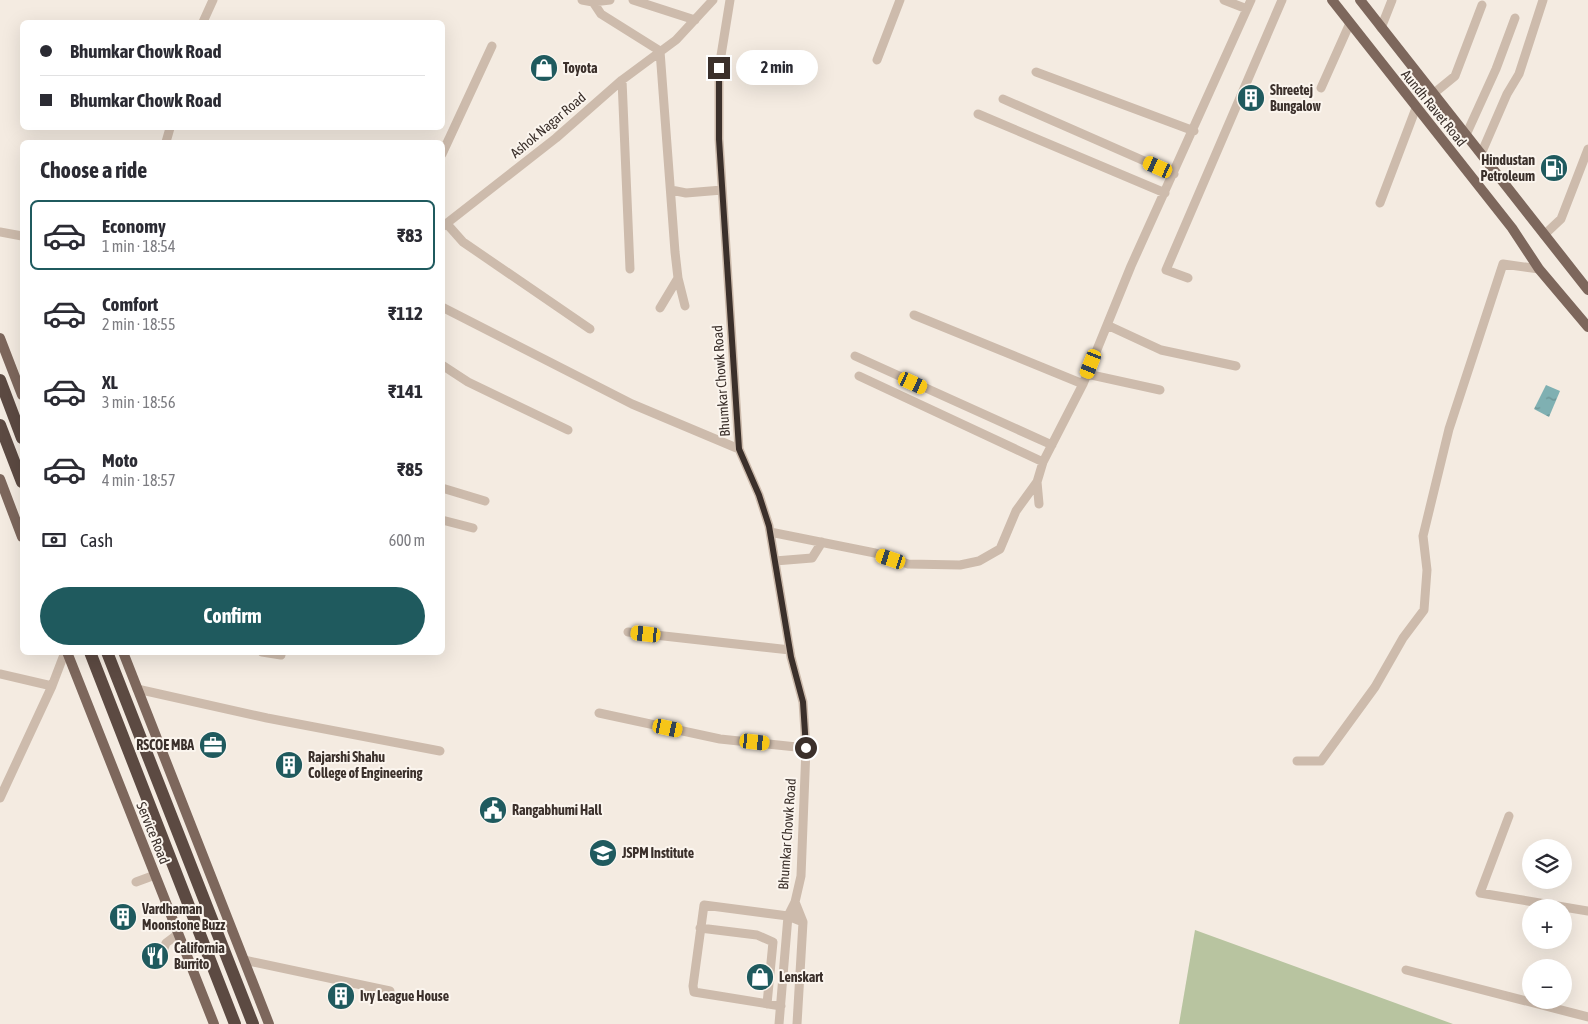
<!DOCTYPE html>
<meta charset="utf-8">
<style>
:root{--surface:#fff;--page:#f2f2f3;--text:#2b2b33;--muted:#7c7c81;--line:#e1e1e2;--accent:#1f5a5e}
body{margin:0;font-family:"Asap Condensed",sans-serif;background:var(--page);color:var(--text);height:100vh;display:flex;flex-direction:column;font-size:19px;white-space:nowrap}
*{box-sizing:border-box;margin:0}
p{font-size:16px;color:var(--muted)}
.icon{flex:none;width:28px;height:28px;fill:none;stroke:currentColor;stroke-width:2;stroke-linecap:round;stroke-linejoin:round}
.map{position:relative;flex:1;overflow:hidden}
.drawer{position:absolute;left:20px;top:140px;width:425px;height:515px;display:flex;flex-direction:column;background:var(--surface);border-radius:8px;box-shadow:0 5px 20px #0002}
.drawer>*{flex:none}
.banner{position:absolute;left:20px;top:20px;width:425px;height:110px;border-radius:8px;box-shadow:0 5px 20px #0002;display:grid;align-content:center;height:110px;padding:0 20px;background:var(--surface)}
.controls{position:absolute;left:1522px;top:839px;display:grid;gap:10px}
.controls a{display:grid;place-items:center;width:50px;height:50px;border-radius:50%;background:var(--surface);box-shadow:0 5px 20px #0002;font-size:25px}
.end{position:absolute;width:22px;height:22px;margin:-11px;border:6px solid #3b302b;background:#fff;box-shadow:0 0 0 2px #fff}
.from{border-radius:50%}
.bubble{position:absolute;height:35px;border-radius:18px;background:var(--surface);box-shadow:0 5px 20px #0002;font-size:16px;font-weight:700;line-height:35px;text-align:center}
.car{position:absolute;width:15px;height:30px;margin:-15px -8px;border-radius:6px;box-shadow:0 0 4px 1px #0007;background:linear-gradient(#f5c518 24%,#345 0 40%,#f5c518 0 76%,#345 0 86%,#f5c518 0)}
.banner b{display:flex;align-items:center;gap:18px;height:48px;font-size:19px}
.banner b+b{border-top:1px solid var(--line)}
.banner i{width:12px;height:12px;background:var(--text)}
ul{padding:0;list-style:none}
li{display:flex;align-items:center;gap:15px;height:70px;margin:0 10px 8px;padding:0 10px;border:2px solid transparent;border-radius:8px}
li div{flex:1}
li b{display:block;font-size:19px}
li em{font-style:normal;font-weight:700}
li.selected{border-color:var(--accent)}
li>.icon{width:45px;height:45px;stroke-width:1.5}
h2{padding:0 20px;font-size:22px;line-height:60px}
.pay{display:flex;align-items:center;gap:12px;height:55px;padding:0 20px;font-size:19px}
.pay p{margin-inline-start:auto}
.primary-button{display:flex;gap:10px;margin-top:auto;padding:10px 20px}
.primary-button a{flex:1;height:58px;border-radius:30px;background:var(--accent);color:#fff;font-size:20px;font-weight:700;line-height:58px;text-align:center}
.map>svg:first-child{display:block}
.grass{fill:#b8c4a0}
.water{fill:url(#water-ripples)}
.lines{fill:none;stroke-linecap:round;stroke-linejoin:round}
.minor{stroke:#cdbbac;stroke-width:9}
.major{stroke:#7d675c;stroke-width:10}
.highway{stroke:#5c4a42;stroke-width:12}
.route{stroke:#3b302b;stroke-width:6}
.labels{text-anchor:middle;stroke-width:4;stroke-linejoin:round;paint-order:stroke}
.poi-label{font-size:14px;font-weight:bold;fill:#3b302b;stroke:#fbf5ee;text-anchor:start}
.street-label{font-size:14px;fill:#3b302b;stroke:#fbf5ee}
</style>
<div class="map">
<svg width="1588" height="1024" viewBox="0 0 1588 1024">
<defs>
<pattern id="water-ripples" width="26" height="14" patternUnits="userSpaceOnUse" patternTransform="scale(1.25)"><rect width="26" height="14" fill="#7fb0b2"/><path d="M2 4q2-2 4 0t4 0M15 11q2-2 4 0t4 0" fill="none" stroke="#699091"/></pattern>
</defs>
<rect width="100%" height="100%" fill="#f4ebe1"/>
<path class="grass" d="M1195,930L1453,1024H1179Z"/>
<path class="water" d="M1546,385L1560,391L1549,417L1534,409Z"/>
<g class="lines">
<path class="minor" d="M582,0L593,2L601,14L660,51L675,252L678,278L685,306
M633,0L695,20
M730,0L719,68V139L739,449L759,495L769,526L791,657L803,702L806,748L801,876L795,902L788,916L779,1024
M1224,0L1247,9
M593,2L610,0
M203,22L213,0
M1381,28L1392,0
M877,60L900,0
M1036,72L1194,131
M622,80L630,269
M1321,88L1350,23
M1433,94L1455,76L1482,5
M1003,99L1174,174
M978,114L1165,193
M1466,135L1496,69L1515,18
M166,142L170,128
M442,154L492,46
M1481,154L1507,94L1519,74L1543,0
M671,190L686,193L722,190
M1380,203L1416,108
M447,224L463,242L590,329
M442,227L556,138L622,80L676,40L713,0
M0,232L22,236
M1544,235L1561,219L1588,149
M1188,278L1166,270L1282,0
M442,307L632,404L739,449
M660,308L678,278
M914,315L1083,384
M1107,325L1161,350L1236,366
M855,356L1052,445
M442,365L468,382L568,430
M1087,374L1160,390
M859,376L1043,462
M442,488L485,501
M1039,504L1037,482L1043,462L1083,384L1131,266L1251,0
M442,520L473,528
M770,532L875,553L908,564L960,565L979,561L1000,549L1016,511L1037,482
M775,561L812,558L822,542
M628,632L790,650
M262,652L281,655
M0,674L52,686
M137,689L267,718L440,751
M599,713L720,739L806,748
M1297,761H1321L1375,687L1403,638L1424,610L1427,570L1423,536L1449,429L1503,264L1539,269
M0,798L52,686L65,652
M1509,816L1480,893L1588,911
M136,882L155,875
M795,902L803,922L797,1024
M700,928L757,935L773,942L767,1004
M244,960L390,991
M159,962L166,943L178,934
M1406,970L1588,1017
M781,1006L694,992L693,986L704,905L788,916L803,922"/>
<path class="major" d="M1332,0L1512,228L1539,269L1588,327
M1360,0L1588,290
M0,338L22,395
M0,479L22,537
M67,652L214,1024
M123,652L269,1024"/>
<path class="highway" d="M0,380L22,438
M0,425L22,482
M90,652L235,1024
M107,652L253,1024"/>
</g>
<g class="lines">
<path class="route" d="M719,68V139L739,449L759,495L769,526L791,657L803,702L806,748"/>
</g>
<defs>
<symbol id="shop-disc" viewBox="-11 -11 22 22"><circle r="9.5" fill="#1f5a5e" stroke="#fbf5ee"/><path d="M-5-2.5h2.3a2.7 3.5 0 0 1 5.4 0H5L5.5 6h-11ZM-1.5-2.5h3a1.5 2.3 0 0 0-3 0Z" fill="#fff"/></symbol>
<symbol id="building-disc" viewBox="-11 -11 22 22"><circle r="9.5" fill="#1f5a5e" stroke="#fbf5ee"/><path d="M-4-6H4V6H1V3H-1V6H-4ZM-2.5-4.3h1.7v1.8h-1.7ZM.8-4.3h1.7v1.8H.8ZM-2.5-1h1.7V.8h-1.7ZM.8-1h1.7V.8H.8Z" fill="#fff"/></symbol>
<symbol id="fuel-disc" viewBox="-11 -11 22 22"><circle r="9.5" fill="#1f5a5e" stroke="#fbf5ee"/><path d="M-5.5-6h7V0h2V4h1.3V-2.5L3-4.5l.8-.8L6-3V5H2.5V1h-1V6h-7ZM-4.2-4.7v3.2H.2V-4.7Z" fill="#fff"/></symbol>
<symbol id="office-disc" viewBox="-11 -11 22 22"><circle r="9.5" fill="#1f5a5e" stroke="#fbf5ee"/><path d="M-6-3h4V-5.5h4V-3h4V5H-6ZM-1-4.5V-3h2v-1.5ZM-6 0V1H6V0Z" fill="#fff"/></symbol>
<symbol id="civic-disc" viewBox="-11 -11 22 22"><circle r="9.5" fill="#1f5a5e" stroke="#fbf5ee"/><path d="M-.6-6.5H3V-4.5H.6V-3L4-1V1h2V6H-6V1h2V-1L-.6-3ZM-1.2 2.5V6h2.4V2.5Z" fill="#fff"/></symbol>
<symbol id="university-disc" viewBox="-11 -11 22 22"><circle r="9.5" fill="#1f5a5e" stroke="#fbf5ee"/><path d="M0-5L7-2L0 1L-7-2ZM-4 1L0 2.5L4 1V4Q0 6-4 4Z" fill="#fff"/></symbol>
<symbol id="restaurant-disc" viewBox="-11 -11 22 22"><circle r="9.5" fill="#1f5a5e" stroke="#fbf5ee"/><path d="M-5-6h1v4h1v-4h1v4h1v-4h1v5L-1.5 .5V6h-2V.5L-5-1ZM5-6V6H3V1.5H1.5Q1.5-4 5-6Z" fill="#fff"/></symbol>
</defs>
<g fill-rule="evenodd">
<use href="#shop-disc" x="528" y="52" width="32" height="32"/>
<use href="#building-disc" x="1235" y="82" width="32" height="32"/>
<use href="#fuel-disc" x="1538" y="152" width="32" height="32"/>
<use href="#office-disc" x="197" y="729" width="32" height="32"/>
<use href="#building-disc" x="273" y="749" width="32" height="32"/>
<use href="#civic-disc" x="477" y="794" width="32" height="32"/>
<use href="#university-disc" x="587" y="837" width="32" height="32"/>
<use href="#building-disc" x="107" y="901" width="32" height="32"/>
<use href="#restaurant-disc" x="139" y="940" width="32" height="32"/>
<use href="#shop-disc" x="744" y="961" width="32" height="32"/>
<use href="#building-disc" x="325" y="980" width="32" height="32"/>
</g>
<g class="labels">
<g class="poi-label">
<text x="563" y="73">Toyota</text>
<text x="1270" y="95">Shreetej<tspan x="1270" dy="16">Bungalow</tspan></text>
<text x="1535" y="165" text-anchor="end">Hindustan<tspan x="1535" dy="16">Petroleum</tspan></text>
<text x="194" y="750" text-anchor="end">RSCOE MBA</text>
<text x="308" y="762">Rajarshi Shahu<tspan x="308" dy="16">College of Engineering</tspan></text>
<text x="512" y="815">Rangabhumi Hall</text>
<text x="622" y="858">JSPM Institute</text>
<text x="142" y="914">Vardhaman<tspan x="142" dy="16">Moonstone Buzz</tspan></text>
<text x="174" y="953">California<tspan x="174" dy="16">Burrito</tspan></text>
<text x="779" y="982">Lenskart</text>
<text x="360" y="1001">Ivy League House</text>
</g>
<g class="street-label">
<text transform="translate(1434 108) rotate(51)" y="5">Aundh Ravet Road</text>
<text transform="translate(548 125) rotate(-40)" y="5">Ashok Nagar Road</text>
<text transform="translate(721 381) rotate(-94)" y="5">Bhumkar Chowk Road</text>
<text transform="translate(153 833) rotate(68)" y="5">Service Road</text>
<text transform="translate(787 834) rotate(-86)" y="5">Bhumkar Chowk Road</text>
</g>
</g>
</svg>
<div class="controls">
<a><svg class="icon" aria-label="layers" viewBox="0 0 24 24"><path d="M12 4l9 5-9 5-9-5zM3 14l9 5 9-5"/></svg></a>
<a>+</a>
<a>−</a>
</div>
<i class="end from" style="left:806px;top:748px"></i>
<i class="end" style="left:719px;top:68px"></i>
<div class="bubble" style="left:736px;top:50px;width:82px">2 min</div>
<i class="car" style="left:1158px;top:167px;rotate:294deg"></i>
<i class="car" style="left:1091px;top:364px;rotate:202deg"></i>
<i class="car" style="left:913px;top:383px;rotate:115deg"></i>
<i class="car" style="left:891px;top:559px;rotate:288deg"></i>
<i class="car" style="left:646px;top:634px;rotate:276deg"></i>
<i class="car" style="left:668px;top:728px;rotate:102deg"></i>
<i class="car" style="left:755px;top:742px;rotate:96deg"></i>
<div class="banner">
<b><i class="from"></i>Bhumkar Chowk Road</b>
<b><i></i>Bhumkar Chowk Road</b>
</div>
<section class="drawer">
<h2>Choose a ride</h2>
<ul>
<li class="selected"><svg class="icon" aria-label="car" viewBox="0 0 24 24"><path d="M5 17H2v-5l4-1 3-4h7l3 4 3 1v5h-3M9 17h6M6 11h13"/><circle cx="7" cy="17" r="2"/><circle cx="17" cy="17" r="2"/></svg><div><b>Economy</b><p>1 min · 18:54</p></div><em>₹83</em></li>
<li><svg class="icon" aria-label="car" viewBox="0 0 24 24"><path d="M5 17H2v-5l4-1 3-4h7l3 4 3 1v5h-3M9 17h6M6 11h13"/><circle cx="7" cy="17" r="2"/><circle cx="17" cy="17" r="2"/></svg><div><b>Comfort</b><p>2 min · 18:55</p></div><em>₹112</em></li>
<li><svg class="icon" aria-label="car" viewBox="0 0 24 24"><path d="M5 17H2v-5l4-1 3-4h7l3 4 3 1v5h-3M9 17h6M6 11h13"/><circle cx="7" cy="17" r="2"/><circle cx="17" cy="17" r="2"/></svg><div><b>XL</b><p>3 min · 18:56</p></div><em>₹141</em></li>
<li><svg class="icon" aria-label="car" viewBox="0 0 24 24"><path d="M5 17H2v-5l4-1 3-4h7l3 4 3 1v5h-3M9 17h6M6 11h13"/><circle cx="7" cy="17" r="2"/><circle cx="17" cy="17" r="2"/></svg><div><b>Moto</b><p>4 min · 18:57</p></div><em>₹85</em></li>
</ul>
<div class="pay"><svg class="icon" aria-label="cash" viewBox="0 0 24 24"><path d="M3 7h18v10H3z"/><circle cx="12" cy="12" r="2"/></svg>Cash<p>600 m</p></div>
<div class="primary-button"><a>Confirm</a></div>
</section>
</div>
